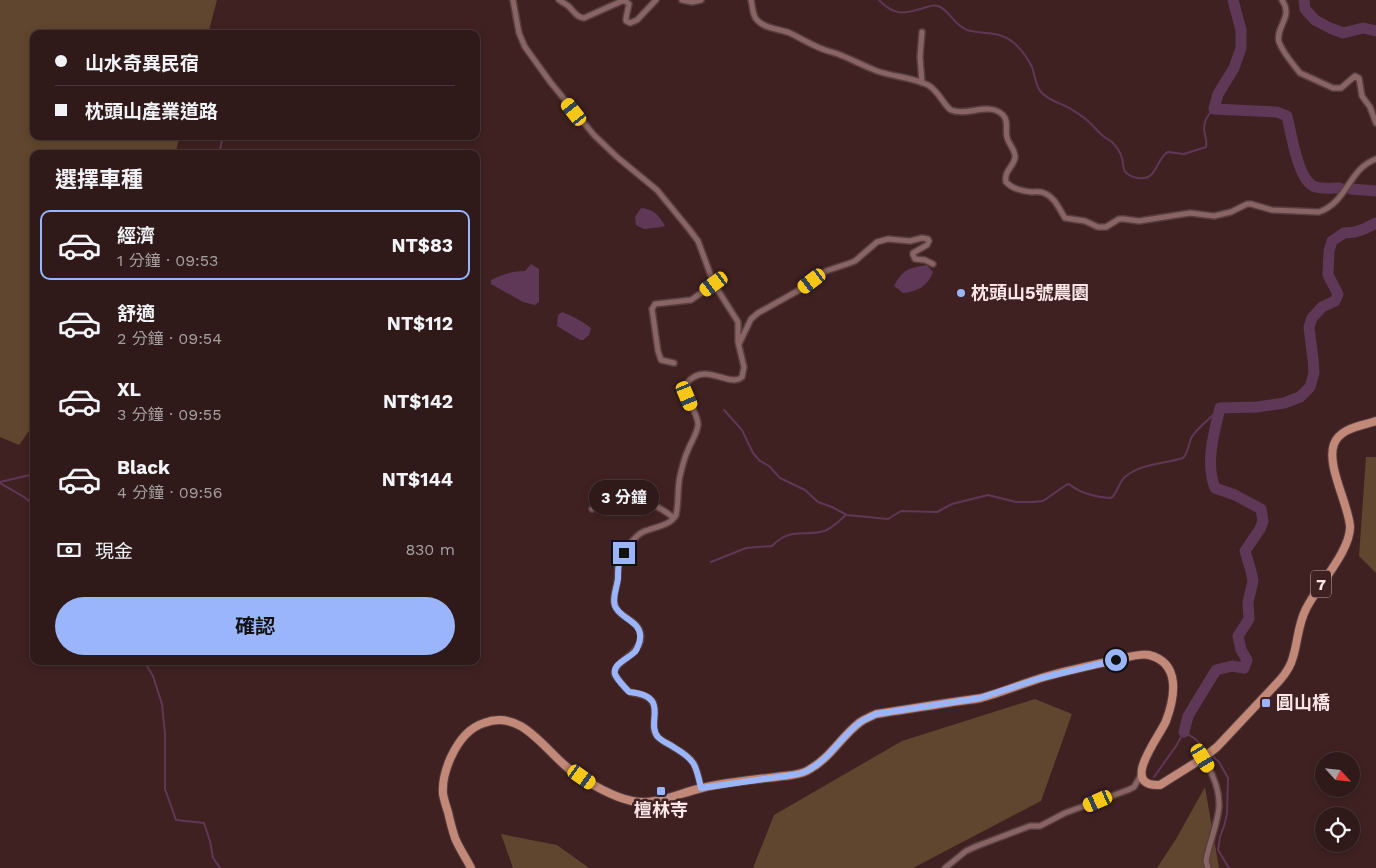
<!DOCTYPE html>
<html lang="zh-TW">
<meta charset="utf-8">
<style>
:root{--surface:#2f1919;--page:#3b2626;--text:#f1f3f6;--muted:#a7a0a2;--line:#4a3838;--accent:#9bb5fd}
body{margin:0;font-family:"Work Sans","Noto Sans TC",sans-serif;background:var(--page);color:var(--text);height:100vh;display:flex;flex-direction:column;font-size:19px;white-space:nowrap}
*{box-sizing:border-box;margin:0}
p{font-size:16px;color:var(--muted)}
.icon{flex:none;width:28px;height:28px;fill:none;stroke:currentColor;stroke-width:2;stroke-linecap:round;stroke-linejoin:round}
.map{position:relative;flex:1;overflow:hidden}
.drawer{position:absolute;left:30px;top:150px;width:450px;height:515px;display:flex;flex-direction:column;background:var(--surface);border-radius:10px;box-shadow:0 2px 8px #0003,0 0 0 1px var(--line)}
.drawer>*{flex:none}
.hud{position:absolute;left:30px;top:30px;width:450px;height:110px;border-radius:10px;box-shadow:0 2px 8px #0003,0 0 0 1px var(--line);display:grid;align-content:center;height:110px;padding:0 25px;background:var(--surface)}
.needle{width:32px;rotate:117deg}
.fabs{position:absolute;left:1315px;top:752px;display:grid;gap:10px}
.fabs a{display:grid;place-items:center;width:45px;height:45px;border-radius:50%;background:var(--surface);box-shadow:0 2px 8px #0003,0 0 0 1px var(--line);font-size:25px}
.end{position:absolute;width:22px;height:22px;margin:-11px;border:6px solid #9bb5fd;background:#111;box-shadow:0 0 0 2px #111}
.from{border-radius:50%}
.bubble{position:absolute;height:35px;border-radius:18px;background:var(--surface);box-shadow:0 2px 8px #0003,0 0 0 1px var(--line);font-size:16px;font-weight:700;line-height:35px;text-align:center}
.car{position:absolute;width:15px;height:30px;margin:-15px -8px;border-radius:6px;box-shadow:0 0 4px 1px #0007;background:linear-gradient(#f5c518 24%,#345 0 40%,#f5c518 0 76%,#345 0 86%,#f5c518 0)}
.hud b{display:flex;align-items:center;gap:18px;height:48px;font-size:19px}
.hud b+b{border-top:1px solid var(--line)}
.hud i{width:12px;height:12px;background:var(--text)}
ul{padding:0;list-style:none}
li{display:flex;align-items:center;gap:15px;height:70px;margin:0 10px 8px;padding:0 15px;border:2px solid transparent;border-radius:10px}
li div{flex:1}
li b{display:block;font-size:19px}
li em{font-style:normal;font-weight:700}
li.selected{border-color:var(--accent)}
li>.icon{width:45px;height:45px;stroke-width:1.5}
h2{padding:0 25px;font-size:22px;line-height:60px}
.pay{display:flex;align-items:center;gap:12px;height:55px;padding:0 25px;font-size:19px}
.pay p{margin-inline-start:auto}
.cta{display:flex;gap:10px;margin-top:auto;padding:10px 25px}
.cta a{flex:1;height:58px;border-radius:30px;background:var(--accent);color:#111;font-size:20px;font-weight:700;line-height:58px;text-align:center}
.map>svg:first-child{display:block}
.green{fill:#60462e}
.water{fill:#5f3857}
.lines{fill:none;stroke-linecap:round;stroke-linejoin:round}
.stream{stroke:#5f3857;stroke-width:2}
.river{stroke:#5f3857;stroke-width:11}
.street-casing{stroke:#583e3f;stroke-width:8}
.primary-casing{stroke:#583e3f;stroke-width:10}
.street{stroke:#886464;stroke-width:5}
.primary{stroke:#c28878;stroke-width:8}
.route{stroke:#9bb5fd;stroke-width:6}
.poi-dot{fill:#9bb5fd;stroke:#3f2121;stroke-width:2}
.labels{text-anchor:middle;stroke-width:5;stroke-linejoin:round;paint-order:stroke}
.shield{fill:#3f2121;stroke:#c3abaa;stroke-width:1}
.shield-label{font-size:16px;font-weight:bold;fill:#fbe6e5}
.poi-label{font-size:18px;font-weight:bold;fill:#fbe6e5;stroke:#3f2121;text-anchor:start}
</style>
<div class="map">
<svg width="1376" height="868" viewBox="0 0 1376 868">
<rect width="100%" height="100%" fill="#3f2121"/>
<path class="green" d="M0,0H217L208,34H34V136H180L175,154H34V424L19,445L0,437Z
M1366,457H1376V573L1359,556Z
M1035,699L1072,714L1041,801L913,868H753L774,815L902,741Z
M1205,787L1219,868H1157L1176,839Z
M501,834L557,845L589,868H513Z"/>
<path class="water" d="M641,208C653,209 659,215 665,226C662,227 646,229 644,229C641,228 638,226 636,225L635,217Z
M531,264L539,269V302L535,305L523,302L491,284V280C503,274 512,271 525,271Z
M927,265L933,272C928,286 917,292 903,293L894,286C903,269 909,268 927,265Z
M562,312C573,316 582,321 591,328L589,335L583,340H580L557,326L558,315Z"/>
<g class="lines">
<path class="stream" d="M879,0C896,18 906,13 927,7C930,6 935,5 938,6C949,9 953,25 967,30C984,35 998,30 1014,43C1021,49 1028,59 1032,67C1035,75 1035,85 1041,92C1049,101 1061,103 1071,109C1077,113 1084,117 1089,122C1093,125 1096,130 1100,133C1103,137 1108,139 1112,142C1117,147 1120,151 1122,158C1123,161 1123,166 1124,169C1126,176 1137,179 1143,178C1157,178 1157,157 1168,152L1184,154L1206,147C1207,142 1206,140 1205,135C1202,124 1206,116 1214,109
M219,154L223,136
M724,410L742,430L753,453L760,461L769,466L780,478L805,490L818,502L832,507L847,515L888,519L901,511L937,512L952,504L988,495L1016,502H1033L1043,501L1066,485L1069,484C1081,494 1095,497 1111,498C1118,493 1118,482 1126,476C1143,463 1164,464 1183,458C1190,450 1188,442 1193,435C1201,425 1212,417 1220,408
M0,482L34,474
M0,483L24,497L34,505
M711,562L746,548L772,546C790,527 803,537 824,531C832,529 840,520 846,515
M144,661L153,676L162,704L165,734V789L176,820L204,823L210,841L213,858L220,868
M1211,755L1219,762L1228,778L1227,813L1225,823L1220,837L1218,850L1229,868
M1154,777L1176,746L1184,732L1194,738L1208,751"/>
<path class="river" d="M1233,0L1241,30V48L1234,68L1218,94L1214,109L1277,112L1287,116C1291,132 1298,183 1316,187C1323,189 1333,188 1340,188
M1304,0L1305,9L1315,20L1330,28L1343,33L1363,28L1376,31
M1351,189L1376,191
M1184,732L1188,716L1216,670L1232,666L1244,668L1247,660L1241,650L1238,636L1249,619L1248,602L1253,581L1251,571L1245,551L1260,529L1263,521L1261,509L1235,495L1215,488C1205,463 1214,433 1220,408L1257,407L1284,403L1300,397L1310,387L1314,373L1313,359L1309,327L1312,318L1322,307L1335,301L1338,294L1328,275L1329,251L1332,241L1344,233L1355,232L1364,229L1376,223"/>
<defs>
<path id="street" d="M513,0L519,33L525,47L551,83L594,135L617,157L657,190L689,229L698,241L714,284L738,322V342L744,367L742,377C731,387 711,367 694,377C673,388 699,410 698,425C697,434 691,442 688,450C684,458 682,468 680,476C677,489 679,502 676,515C670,526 654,527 643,532C636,535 624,550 621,557C616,565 619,574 617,583C616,589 613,596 614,602C615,606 616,609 619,612C625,618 635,621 639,629C650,653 610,661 615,675C617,678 627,691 630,692C637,695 645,693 651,700C660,710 649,726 657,736C661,741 668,743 673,747C695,759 696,764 701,788
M559,0C562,2 564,3 567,5C574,10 575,17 584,18L622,1H625L629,4L626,18V21L630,23L637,20L656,0
M682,0L692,2L701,0
M751,0C753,7 752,16 758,21C766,29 780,29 790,33C800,38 810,44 820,48C826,51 833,52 838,54C851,59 864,66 877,71C894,77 912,77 928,85C939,91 944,106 951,110C967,117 989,101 1003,115C1009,121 1005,130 1007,137C1008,144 1016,150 1015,158C1013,168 1004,170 1006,182C1012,189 1022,191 1032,192C1036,192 1040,191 1044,193C1055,197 1059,209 1065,218L1085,221L1098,227H1106L1119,219H1124L1139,221L1190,213L1214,216L1231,212L1247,204H1251L1272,210L1319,212C1348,202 1348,169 1376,159
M1282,0C1294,17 1275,27 1279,42C1283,53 1293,64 1300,73L1333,88H1341L1355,76L1359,78L1362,96L1370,107L1376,123
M922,83L920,57L922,32
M739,344L751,319L758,313L801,289L826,271L850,263L855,261L877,242L888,239L910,241L922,238L928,239L929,241L927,245L913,253V255L915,259L925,260L933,264
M674,363L661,360L658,351L652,309L655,304L691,300L714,284
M592,509C606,504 632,502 647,504C657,505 666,512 674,518
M1203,758C1212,772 1220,789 1219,807C1218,823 1209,843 1206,861L1208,868
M945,868L966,851L977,846L1030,826H1040L1065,813L1128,790L1134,787L1141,775"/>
<path id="primary" d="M471,868C466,858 459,848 455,838C452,829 450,821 448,812C446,806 444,800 443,794C442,782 446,768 451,757C458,742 468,728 484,723C521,709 543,748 568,768C587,782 609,796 632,801C656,806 679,793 702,788C731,781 762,779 792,775C798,774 805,773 810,769C830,758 841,737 859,723C864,719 870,717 876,714C900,710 923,707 947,703C958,701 970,700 981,698C1000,693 1019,685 1038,679C1063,671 1090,666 1115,660C1125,658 1139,653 1149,655C1181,663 1175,697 1166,721C1160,736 1118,787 1160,785L1203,758L1217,747L1280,680C1286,673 1291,666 1293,657C1298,641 1298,624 1306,609C1317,586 1351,551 1350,526C1348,503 1326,465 1334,444C1340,428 1361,426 1376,421"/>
</defs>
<use href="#street" class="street-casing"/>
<use href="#primary" class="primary-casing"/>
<use href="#street" class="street"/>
<use href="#primary" class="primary"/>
</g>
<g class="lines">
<path class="route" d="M624,553C618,562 618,568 618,579C617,587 612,597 615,606C620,619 642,621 640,638C640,642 637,649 635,652C629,658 612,664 615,674C617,680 625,687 629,692C672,696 645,722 658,737C663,742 669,744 675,748C695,760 696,765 701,788L792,775C798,774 805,773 810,769C830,758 841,737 859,723C864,719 870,717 876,714L980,698L1041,678L1116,660"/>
</g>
<g class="poi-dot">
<circle cx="961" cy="293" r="5"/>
<rect x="1261" y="698" width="10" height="10" rx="2.5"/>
<rect x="656" y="786" width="10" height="10" rx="2.5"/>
</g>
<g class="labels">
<rect class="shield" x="1311" y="570.5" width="20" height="27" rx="4"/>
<g class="shield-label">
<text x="1321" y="590">7</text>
</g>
<g class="poi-label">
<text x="971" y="299">枕頭山5號農園</text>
<text x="1276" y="709">圓山橋</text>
<text x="661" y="816" text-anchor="middle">檀林寺</text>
</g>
</g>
</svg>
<div class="fabs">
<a><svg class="needle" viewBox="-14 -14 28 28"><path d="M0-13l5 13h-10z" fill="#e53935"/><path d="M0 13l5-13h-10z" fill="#a7a0a2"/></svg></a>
<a><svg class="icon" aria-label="locate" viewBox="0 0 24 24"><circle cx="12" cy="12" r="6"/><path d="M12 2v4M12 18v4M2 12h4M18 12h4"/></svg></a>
</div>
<i class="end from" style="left:1116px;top:660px"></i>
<i class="end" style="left:624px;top:553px"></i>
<div class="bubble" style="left:589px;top:480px;width:70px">3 分鐘</div>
<i class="car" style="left:574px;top:112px;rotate:322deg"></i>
<i class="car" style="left:812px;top:281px;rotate:233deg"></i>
<i class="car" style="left:714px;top:284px;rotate:234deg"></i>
<i class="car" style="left:687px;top:396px;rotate:157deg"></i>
<i class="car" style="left:1203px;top:758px;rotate:149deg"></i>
<i class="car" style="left:582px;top:777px;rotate:125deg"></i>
<i class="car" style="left:1098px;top:801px;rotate:246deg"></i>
<div class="hud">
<b><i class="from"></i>山水奇異民宿</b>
<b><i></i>枕頭山產業道路</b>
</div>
<section class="drawer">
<h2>選擇車種</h2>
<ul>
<li class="selected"><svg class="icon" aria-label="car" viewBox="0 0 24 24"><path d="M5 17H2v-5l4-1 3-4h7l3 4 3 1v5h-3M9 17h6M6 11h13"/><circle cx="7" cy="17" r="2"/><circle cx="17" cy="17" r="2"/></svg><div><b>經濟</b><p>1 分鐘 · 09:53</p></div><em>NT$83</em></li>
<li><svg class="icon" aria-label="car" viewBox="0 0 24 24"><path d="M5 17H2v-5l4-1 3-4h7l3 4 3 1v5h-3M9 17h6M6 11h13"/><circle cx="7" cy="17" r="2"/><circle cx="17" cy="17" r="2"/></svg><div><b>舒適</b><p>2 分鐘 · 09:54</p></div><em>NT$112</em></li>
<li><svg class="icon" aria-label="car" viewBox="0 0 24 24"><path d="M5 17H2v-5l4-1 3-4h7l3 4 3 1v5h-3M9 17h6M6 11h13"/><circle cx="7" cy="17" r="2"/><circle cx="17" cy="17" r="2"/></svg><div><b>XL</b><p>3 分鐘 · 09:55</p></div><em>NT$142</em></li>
<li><svg class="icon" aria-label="car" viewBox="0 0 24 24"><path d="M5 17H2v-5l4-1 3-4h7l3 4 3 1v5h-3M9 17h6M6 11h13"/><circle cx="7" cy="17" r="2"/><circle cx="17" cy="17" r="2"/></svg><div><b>Black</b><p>4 分鐘 · 09:56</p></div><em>NT$144</em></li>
</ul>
<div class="pay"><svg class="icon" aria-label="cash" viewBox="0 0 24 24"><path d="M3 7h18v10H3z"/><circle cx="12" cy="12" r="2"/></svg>現金<p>830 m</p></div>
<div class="cta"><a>確認</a></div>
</section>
</div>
